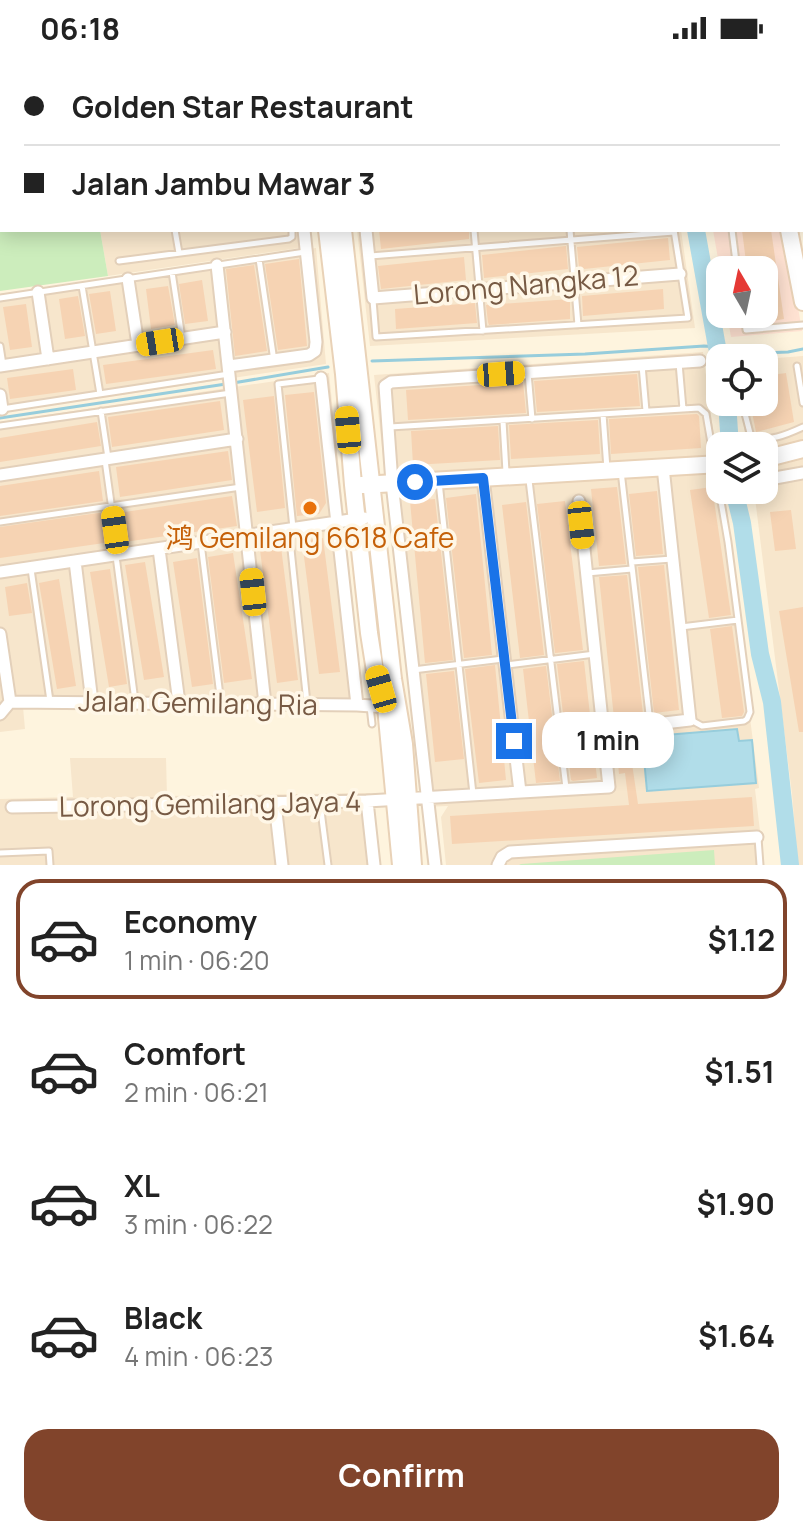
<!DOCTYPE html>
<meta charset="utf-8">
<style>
:root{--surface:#fff;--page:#f6f6f6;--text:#222;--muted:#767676;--line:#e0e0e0;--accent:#81442b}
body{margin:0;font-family:Manrope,"Noto Sans SC",sans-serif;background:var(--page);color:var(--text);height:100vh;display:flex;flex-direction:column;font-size:30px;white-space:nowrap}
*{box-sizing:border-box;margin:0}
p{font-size:26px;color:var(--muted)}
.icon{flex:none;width:44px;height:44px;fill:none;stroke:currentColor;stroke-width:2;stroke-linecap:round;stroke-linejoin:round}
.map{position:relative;height:809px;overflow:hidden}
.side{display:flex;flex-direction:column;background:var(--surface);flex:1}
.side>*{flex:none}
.hud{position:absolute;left:0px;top:0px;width:804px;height:176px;box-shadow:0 4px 20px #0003;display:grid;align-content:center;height:176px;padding:0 24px;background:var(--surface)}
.needle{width:52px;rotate:351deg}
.controls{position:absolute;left:706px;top:200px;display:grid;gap:16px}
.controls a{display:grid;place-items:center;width:72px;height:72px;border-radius:16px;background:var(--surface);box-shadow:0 4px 20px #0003;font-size:40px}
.end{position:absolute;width:36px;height:36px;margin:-18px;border:10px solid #1a73e8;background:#fff;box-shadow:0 0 0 4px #fff}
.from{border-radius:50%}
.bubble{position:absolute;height:56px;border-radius:24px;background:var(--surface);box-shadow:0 4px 20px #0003;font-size:26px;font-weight:700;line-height:56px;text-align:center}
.car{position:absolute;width:24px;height:48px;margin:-24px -12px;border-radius:10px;box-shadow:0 0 6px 2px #0007;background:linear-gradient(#f5c518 24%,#345 0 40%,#f5c518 0 76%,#345 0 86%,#f5c518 0)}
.hud b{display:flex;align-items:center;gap:28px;height:76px;font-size:30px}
.hud b+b{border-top:2px solid var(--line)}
.hud i{width:20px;height:20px;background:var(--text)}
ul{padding:14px 0 0;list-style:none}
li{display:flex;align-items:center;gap:24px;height:120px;margin:0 16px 12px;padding:0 8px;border:4px solid transparent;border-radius:24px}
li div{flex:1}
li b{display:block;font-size:30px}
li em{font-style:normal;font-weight:700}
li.on{border-color:var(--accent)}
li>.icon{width:72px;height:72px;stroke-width:1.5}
.action{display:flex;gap:16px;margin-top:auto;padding:16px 24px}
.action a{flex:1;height:92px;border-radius:24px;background:var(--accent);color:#fff;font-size:32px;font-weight:700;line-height:92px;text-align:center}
.status{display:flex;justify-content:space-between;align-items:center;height:56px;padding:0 40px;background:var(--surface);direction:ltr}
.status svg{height:22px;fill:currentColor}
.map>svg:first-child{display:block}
.residential{fill:#f7e6cc}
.commercial{fill:#ffe2d2}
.green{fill:#ccedbc}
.water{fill:#b1dde9;stroke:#97cddc;stroke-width:2}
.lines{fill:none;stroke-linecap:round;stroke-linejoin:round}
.stream{stroke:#97cddc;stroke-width:3}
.river{stroke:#b1dde9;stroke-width:18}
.building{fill:#f6d3b3}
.lane-casing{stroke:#e3d0ba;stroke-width:9}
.street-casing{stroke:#e3d0ba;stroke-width:15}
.secondary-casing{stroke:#e9d2b7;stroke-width:20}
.lane{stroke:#fff;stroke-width:5}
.street{stroke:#fff;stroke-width:11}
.secondary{stroke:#fff;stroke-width:16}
.route{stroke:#1a73e8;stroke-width:10}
.food-dot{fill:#e8710a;stroke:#fff7e7;stroke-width:3}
.labels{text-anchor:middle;stroke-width:7;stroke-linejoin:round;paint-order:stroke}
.street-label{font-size:28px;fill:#775a44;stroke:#fff7e7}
.food-label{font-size:28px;fill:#c56008;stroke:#fff7e7}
</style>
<div class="status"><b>06:18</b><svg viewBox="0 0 49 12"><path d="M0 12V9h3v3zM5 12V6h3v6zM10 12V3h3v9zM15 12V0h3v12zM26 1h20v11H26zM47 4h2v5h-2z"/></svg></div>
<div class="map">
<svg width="803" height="809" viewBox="0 0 803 809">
<rect width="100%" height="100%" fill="#fef4de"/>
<path class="residential" d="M0,0H646V2H2V62H0Z
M100,174H296L299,192L108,220Z
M357,174H681L695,272L370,290Z
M316,192L326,308L0,357V238Z
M703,296L759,732L755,733L764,809H446L441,761L448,750L422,751L374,319Z
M803,300V809H798L792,738L754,434H764V390H747L740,346H764V303Z
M329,317L364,654L23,651L25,673L0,676V366Z
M70,702H166L167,740L370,737L379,809H0V743L73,741Z"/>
<path class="commercial" d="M713,174H785L802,275L731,281L727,258H764V214H720Z"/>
<path class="green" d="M2,64V174H100L108,220L0,235V65Z
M714,794L715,809H519L521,808Z"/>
<path class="water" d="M737,673L739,685L752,684L756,727L647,735L642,681Z"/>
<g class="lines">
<path class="stream" d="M372,305L585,298L704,290L717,291L737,298L788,296L803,293
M233,327L328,311
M0,362L226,328"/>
<path class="river" d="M669,0L670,2
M696,174L717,291L722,302
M727,346L730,390
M734,434L742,467L760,598L772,646L790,809"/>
</g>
<path class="building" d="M379,174H469V183L381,193Z
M742,174H771L784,263L755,268L754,258H764V214H747Z
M668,182L670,204L584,213V212H579L577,191Z
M566,190L568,213L484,222L482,199Z
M464,201L466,224L381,233L378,210Z
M299,203L307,290L278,294L265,208Z
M254,209L267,295L235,300L226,213Z
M202,224L208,265L185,268L179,228Z
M168,230L175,269L151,273L146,233Z
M663,233L664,253L583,260L582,240Z
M110,235L116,275L96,278L89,238Z
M78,240L85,280L65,283L59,243Z
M570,243V263L489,269L488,266L486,249Z
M475,247L477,267L396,273L395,253Z
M26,248L32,291L10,294L3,251Z
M213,294L216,313L106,328L103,309Z
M73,313L76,334L10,343L7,322Z
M786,317L794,366L756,376L750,346H764V320Z
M637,318L640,350L537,356L534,325Z
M523,326L526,357L408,364L406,334Z
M314,336L326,447L319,458L297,460L285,339Z
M274,340L285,452L257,456L243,344Z
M220,345L224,374L112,391L108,361Z
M697,358L699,360L701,392L611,398L609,363Z
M598,364L600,398L511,403L509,369Z
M97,366L101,390L0,406V382Z
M498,370L500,404L413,409L411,375Z
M228,395L232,424L120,441L116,411Z
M99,415L103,445L0,460V430Z
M617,431L626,508L599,510L591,433Z
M712,431L731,559L709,562L690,434Z
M657,435L663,498L636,500L629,438Z
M476,438L492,599L464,602L446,442Z
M232,440L237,470L124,486V484H122L118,457Z
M435,443L453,604L425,607L410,445Z
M565,445L583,594L555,597L537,448Z
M526,446L544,599L520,602L502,449Z
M791,454L796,493L775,495L770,456Z
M105,456L107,459L111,486L0,502V471Z
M323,482L340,616L319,618L302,485Z
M281,491L298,624L277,627L260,494Z
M233,497L252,623L224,627L208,501Z
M197,502L213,628L192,631L173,506Z
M145,506L164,621L144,624L125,509Z
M664,509L679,654L654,657L638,511Z
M110,513L127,628L109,631L90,516Z
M627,519L643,658L614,662L599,521Z
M59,523L76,630L57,633L39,527Z
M27,527L32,557L9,560L5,531Z
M803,551V676H799L779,555Z
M732,570L744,656L742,660L722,662L710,573Z
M584,605L597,722L573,725L571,724L557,608Z
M495,609L506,724L479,727L465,613Z
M546,610L560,725L536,727L523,613Z
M454,615L464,703L435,706L426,618Z
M630,694L638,748L752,741L754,770L452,788L450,760L629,749L625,717L619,718L617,696Z"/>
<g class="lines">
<defs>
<path id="lane" d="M30,0L31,2
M139,0V2
M490,0V2
M638,0V2
M704,0L705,2
M74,2L98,0
M0,8H2
M802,33L803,32
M802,120H803
M175,174L179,197
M474,174L483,275
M570,174L578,269
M732,174L737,214
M370,200L674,176
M259,203L274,305
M119,205L289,183L292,181V174
M172,216L182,282
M82,230L100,338
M0,242L305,196
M373,244L376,281L688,262L674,174
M744,258L746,274L803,269
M0,290L3,309
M679,307L683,353
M642,309L646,355
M797,310L803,347
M528,317L532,363
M742,346L751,381C767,387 788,378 803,371
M2,353L229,318
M101,355L108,402
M603,358L607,413
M503,365L506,416
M0,370L231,337
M390,371L699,352L706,358L728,486L750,656L747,663L744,665L702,670L691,664
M105,404L118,497
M621,415L650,667
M529,424L566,732
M439,426L473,738
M0,466L241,431
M293,472L278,328L319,323
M289,474L307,647
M201,487L221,648
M116,500L135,645
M632,506L672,503
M31,513L50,645
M587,517L632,513
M681,571L738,564
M507,609L595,598
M413,614L503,603
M370,650L372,668
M320,747L328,809
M758,782L760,809
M0,797L49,795L50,809"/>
<path id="street" d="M284,0V2
M0,53H2
M802,78H803
M802,165H803
M366,174L373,242L680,218
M217,209L265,648
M128,223L138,289
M38,236L48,303
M0,310L225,276
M229,310L309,299L315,295L316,286L304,174
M321,322L357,649
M0,339L2,353
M0,419L237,383
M483,422L520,736
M775,422L803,417
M159,493L179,647
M75,505L92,646
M0,516L364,462
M0,578L10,646
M10,646L357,649L386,651
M0,658L10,646
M603,674L690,664L663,411
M367,745L374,809
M275,747L282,809
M12,751L367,745L609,731L579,445
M435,809L392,427L385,330L391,326L700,305
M498,809L502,801L510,796L757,781"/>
<path id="secondary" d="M306,0V2
M324,0V2
M762,0V2
M327,174L344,318L353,429L369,577L375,615L386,651L401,809
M343,174L393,623L404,688L413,809
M789,174L803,246
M764,403L803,393
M362,429L720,408"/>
</defs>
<use href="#lane" class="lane-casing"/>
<use href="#street" class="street-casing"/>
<use href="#secondary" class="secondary-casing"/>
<use href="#lane" class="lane"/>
<use href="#street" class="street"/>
<use href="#secondary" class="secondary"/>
</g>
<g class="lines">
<path class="route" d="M415,426L483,422L514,685"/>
</g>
<circle class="food-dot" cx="310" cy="452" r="8"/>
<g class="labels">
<g class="street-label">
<text transform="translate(526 229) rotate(-5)" y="10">Lorong Nangka 12</text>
<text transform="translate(198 647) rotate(1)" y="10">Jalan Gemilang Ria</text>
<text transform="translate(210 748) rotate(-1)" y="10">Lorong Gemilang Jaya 4</text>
</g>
<g class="food-label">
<text x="310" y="492">鸿 Gemilang 6618 Cafe</text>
</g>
</g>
</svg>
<div class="controls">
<a><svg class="needle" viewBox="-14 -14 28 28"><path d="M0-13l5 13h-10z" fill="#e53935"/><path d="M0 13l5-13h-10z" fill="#767676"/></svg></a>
<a><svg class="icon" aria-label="locate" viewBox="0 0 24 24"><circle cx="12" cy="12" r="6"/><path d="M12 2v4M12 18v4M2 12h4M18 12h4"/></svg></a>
<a><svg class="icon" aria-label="layers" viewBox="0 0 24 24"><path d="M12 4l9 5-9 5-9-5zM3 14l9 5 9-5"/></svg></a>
</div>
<i class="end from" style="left:415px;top:426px"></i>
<i class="end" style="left:514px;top:685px"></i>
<div class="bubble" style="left:542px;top:656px;width:132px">1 min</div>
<i class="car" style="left:160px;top:286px;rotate:261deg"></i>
<i class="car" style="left:501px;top:318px;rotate:86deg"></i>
<i class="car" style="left:348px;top:374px;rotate:355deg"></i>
<i class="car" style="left:581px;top:469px;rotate:174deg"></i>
<i class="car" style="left:115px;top:474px;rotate:352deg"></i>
<i class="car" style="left:253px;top:536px;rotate:354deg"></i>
<i class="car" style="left:381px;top:633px;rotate:344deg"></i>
<div class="hud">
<b><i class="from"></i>Golden Star Restaurant</b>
<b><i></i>Jalan Jambu Mawar 3</b>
</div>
</div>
<section class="side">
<ul>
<li class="on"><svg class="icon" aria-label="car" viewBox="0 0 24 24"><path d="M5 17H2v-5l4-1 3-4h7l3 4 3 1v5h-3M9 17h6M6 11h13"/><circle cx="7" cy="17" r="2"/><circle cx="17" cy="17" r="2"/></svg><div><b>Economy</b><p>1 min · 06:20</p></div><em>$1.12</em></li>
<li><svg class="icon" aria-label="car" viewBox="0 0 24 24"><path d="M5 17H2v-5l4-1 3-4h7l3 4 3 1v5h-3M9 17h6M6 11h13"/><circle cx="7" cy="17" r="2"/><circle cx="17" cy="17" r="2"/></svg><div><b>Comfort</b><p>2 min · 06:21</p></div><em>$1.51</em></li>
<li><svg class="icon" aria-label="car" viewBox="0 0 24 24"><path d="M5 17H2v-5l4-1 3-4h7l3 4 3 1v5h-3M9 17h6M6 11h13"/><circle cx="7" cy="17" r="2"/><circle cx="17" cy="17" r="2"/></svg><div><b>XL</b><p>3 min · 06:22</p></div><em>$1.90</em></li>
<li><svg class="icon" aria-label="car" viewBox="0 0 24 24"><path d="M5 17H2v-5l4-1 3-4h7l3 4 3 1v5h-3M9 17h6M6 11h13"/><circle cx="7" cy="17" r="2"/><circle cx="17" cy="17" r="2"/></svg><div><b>Black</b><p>4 min · 06:23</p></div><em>$1.64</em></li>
</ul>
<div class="action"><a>Confirm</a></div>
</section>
